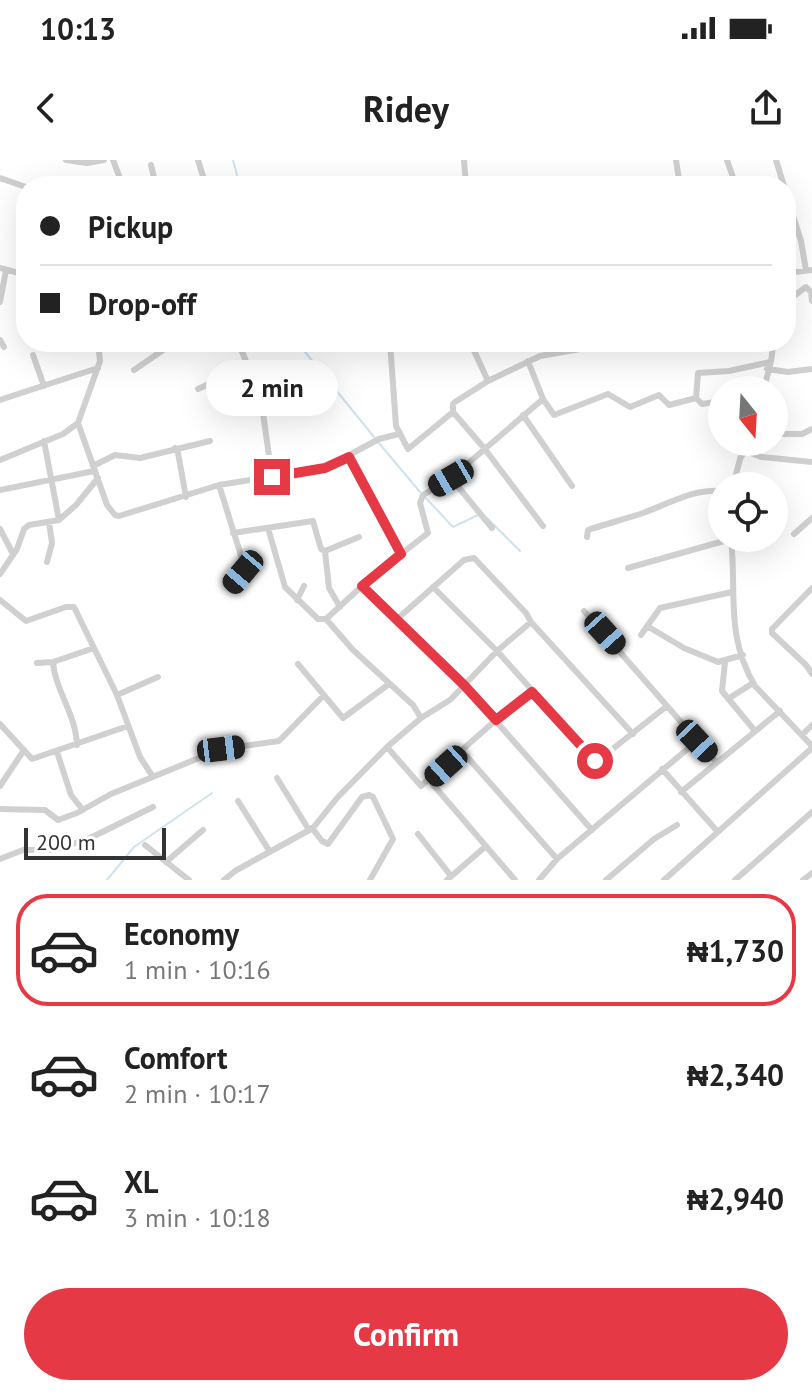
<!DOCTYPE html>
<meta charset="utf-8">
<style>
:root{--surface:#fff;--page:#f2f2f2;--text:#222;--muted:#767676;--line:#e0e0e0;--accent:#e63946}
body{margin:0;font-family:"PT Sans",sans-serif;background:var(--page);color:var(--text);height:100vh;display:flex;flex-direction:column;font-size:30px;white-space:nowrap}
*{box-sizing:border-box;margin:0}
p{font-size:26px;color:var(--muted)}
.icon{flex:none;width:44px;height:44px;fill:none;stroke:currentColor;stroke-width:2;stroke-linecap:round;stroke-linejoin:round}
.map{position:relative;height:720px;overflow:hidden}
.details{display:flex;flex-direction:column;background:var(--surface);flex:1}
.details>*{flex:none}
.top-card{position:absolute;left:16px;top:16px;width:780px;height:176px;border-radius:32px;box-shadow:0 8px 32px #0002;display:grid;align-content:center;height:176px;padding:0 24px;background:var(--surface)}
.needle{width:52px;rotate:162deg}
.buttons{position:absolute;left:708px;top:216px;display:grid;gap:16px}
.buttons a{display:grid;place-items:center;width:80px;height:80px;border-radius:50%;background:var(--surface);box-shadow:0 8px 32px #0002;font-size:40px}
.scale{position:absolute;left:24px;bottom:20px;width:142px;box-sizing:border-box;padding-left:8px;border:4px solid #333;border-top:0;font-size:22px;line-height:28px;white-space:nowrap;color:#333;-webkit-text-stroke:6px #fff;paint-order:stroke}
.end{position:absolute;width:36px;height:36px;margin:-18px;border:10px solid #e63946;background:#fff;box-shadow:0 0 0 4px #fff}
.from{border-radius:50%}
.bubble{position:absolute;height:56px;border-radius:28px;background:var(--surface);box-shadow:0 8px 32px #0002;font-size:26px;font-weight:700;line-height:56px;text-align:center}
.car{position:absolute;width:24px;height:48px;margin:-24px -12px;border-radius:10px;box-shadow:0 0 6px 2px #0007;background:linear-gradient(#222 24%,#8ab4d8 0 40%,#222 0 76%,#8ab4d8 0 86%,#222 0)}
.top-card b{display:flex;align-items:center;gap:28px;height:76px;font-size:30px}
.top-card b+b{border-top:2px solid var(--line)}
.top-card i{width:20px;height:20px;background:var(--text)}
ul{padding:14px 0 0;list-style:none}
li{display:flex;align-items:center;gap:24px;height:112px;margin:0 16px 12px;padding:0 8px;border:4px solid transparent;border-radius:32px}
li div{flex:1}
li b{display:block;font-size:30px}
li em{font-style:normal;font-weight:700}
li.selected{border-color:var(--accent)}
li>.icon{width:72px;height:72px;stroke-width:1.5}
.action{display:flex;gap:16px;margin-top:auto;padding:16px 24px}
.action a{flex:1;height:92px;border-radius:48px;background:var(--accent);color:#fff;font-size:32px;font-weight:700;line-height:92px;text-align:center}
.status{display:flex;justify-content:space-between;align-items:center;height:56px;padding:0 40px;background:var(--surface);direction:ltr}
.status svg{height:22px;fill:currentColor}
header{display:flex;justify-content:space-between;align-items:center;height:104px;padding:0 24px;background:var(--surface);font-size:36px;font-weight:700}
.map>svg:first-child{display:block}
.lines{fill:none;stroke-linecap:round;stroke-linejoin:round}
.stream{stroke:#cfe2ee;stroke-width:2}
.minor{stroke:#d0d0d0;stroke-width:6}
.route{stroke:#e63946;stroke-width:10}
</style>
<div class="status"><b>10:13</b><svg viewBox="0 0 49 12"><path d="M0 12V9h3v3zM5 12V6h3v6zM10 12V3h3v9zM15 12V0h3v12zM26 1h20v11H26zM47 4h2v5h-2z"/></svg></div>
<header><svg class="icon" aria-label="back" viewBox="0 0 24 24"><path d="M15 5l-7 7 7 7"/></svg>Ridey<svg class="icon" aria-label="share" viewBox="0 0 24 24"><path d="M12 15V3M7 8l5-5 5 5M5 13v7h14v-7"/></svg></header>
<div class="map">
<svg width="812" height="720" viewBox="0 0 812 720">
<rect width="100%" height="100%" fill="#fff"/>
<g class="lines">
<path class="stream" d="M233,0L240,26
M297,182L374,277
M378,282L420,332
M425,337L453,367L478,355
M487,358L520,391
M107,720L134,687L212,633"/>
<path class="minor" d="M66,0L87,3L104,0
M113,0L123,26
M198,0L206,26
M464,0L466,26
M676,0L680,26
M727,0L736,26
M776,0L784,26
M151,5L156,26
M0,18L26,27
M518,23L519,26
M213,26L236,19
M786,34L801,81L806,110
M0,108L26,115
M786,113L812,110
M786,137L791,138L806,127L811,132L812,141
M0,142L6,110
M0,180L4,187
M98,182L100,201L78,263L107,345L115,355L119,356L219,325L325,308L379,279L399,274
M390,182L396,266L408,289L453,252
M470,182L488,221L455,242L453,244V252L484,288L543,366
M169,183L178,186L188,182
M33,195L44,226
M528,201L543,239
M248,206L261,239L272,317
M767,209L788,212L812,209
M134,210L172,184
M488,221L540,196L620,182
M198,229L248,206L238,182
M764,230C766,216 776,193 771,182
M696,238L698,213L729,211L770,202
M696,238L702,244L722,241
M0,240L98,208
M523,255L572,326
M774,274H802L812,269
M44,281L59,360
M175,288L178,293L186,337
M744,290L761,297L812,302
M349,297L401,394
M0,300L63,274L78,263
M93,306L115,295L140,298L210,281
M451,318L492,368
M219,325L243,402V412L231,426
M733,326L740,299L749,282
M0,330L94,311
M268,368L285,427L318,459H326L353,490L413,545L421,558
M0,369L13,394
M233,373L313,361L321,389L325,391L329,428L340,447
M794,374L812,358
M587,377L588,370C606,364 625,359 643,353C668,344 694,328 722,331
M731,378C737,433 725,475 755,526L812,586
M325,391L359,377
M47,402L52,383L49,362
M628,408L731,379
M0,414L17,389L24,369L29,365L59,360L76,345L98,318
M362,426L464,525L592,670
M433,427L497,491L596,602L667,546
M812,428L772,469V473L806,505L812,514
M0,440L26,461L66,447H74L117,535L140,597L153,617
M297,440L304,426
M584,451L716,602
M326,459L373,416L428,373L420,343L423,335L451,318L543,239L554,255L608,234L630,247L659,235L669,245L696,238
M396,460L464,400L474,398L526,453L531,462L633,574
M647,466L684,488L718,502L743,495
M641,475L660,448L732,432
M53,502C55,530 76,554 77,585
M725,502L722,531L755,571
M37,503L53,502L94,488
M298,504L343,558L389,524
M117,535L158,517
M728,539L753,523
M0,564L32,599L128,566
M802,575L812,565
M387,587L421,626L496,560L532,532
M462,591L557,699
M57,592L71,635L83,650
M662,609L717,671
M277,618L309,670
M430,621L515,720
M0,626L24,590
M681,632L780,551
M238,641L270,692
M0,649L45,650L58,660L77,653L111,634L221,589L279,581L324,535
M312,668L322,681L328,684L362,637L369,635L373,637L393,679L370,720
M418,674L451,716
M145,685L189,720
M0,699L23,690H54L88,679L153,647
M166,702L203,670
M224,720L235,711L313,668L337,638L387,587L421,558L450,540L497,491L531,462
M447,720L486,686
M539,720L557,699L697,581
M606,720L654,679L677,665
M664,720L812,588
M735,720L812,652
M803,720L812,713"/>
</g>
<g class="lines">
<path class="route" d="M272,317L325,308L349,297L401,394L362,426L464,525L496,560L532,532L595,601"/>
</g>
</svg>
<div class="buttons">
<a><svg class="needle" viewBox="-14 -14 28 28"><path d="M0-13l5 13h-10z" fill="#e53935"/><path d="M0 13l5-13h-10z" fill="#767676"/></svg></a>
<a><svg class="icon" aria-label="locate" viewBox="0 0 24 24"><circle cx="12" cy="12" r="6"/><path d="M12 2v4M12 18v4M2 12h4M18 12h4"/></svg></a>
</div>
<div class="scale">200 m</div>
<i class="end from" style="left:595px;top:601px"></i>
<i class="end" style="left:272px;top:317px"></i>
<div class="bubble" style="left:206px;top:200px;width:132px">2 min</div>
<i class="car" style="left:451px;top:318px;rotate:240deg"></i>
<i class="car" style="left:243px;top:412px;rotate:220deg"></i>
<i class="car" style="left:605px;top:473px;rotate:138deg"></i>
<i class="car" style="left:697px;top:581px;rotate:137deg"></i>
<i class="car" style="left:221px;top:589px;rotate:83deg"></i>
<i class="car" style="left:446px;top:606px;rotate:228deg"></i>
<div class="top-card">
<b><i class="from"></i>Pickup</b>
<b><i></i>Drop-off</b>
</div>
</div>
<section class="details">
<ul>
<li class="selected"><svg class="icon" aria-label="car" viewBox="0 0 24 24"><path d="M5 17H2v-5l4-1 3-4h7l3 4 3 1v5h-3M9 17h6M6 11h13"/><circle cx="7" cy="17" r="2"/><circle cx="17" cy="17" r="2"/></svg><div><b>Economy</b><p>1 min · 10:16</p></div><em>₦1,730</em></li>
<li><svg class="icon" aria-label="car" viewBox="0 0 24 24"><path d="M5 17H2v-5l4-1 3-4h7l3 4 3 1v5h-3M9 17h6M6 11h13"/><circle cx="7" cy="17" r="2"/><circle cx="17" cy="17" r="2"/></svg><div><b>Comfort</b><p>2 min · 10:17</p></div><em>₦2,340</em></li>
<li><svg class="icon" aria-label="car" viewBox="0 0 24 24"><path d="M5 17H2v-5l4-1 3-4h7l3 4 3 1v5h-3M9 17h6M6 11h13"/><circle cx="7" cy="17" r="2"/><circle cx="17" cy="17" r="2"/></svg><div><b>XL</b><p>3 min · 10:18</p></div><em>₦2,940</em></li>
</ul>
<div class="action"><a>Confirm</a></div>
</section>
